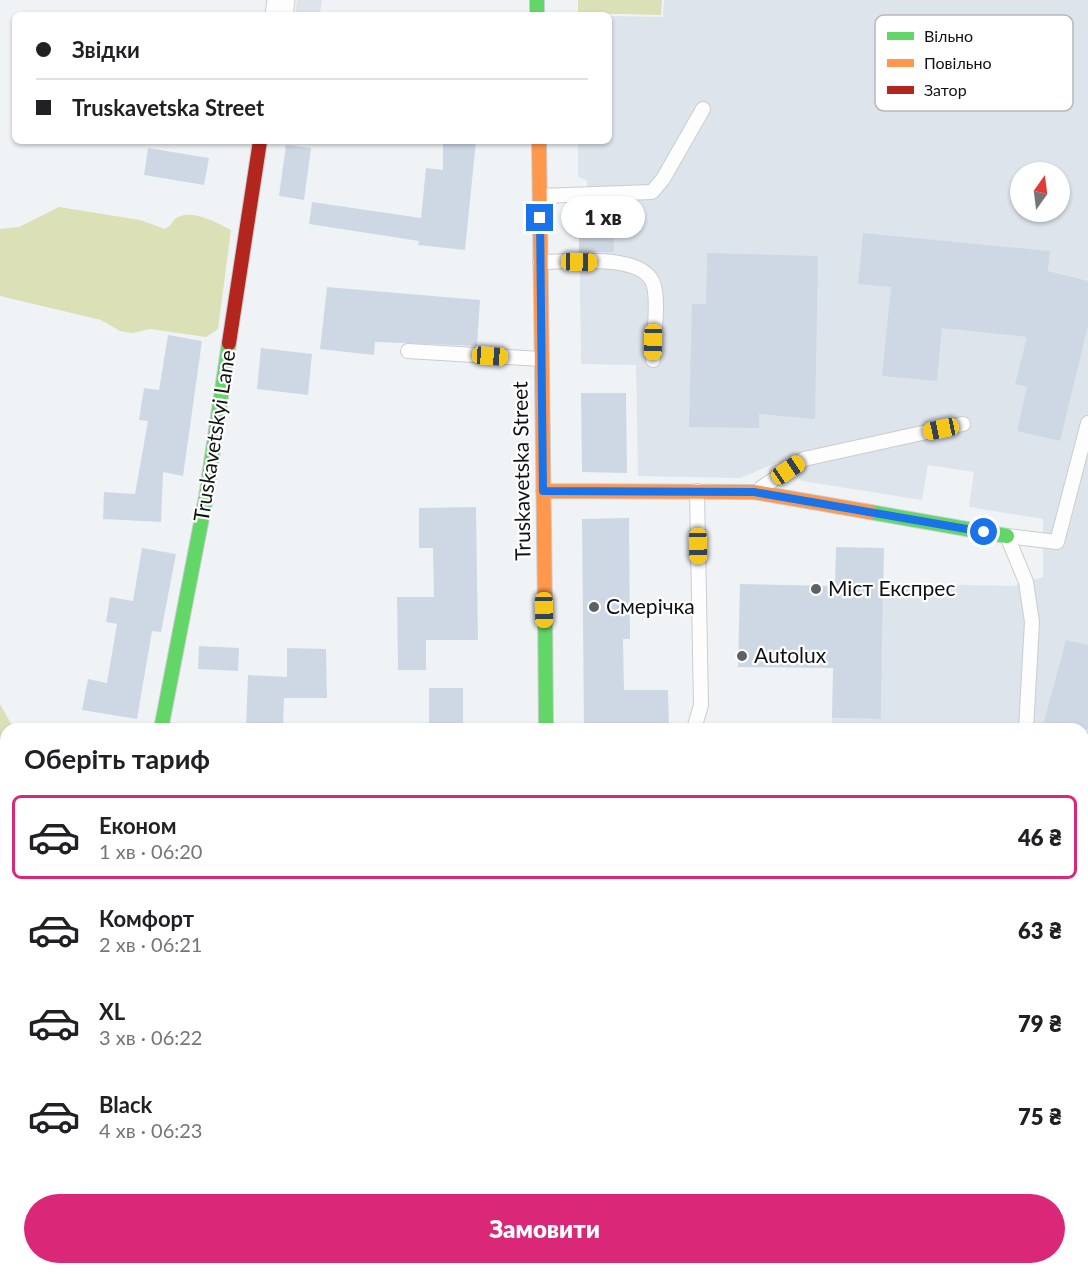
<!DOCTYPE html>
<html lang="uk">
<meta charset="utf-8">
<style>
:root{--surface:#fff;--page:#f6f6f6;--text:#202124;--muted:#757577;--line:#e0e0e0;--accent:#db2777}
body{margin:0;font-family:Lato,sans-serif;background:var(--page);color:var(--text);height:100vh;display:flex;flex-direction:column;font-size:22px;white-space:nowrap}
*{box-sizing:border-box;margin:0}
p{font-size:20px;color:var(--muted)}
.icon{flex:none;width:33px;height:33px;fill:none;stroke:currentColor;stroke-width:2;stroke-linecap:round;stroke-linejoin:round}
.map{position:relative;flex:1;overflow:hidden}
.details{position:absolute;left:0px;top:723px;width:1089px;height:552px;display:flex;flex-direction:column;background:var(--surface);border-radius:18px 18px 0 0;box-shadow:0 2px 4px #0004}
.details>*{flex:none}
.hud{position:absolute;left:12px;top:12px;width:600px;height:132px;border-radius:9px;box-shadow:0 2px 4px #0004;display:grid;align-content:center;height:132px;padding:0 24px;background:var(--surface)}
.needle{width:39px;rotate:14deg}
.buttons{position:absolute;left:1010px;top:162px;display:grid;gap:12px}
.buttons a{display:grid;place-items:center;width:60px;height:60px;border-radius:50%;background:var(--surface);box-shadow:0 2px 4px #0004;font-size:30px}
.end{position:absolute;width:27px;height:27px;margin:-14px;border:8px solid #1a73e8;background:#fff;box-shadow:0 0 0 3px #fff}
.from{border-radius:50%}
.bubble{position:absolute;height:42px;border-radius:21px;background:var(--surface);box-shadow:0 2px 4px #0004;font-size:20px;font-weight:800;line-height:42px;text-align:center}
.car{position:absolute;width:18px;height:36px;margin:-18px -9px;border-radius:8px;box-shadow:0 0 4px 2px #0007;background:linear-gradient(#f5c518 24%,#345 0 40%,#f5c518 0 76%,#345 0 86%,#f5c518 0)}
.hud b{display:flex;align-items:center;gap:21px;height:57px;font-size:22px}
.hud b+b{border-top:2px solid var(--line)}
.hud i{width:15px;height:15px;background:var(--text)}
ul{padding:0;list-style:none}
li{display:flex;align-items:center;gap:18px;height:84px;margin:0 12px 9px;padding:0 12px;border:3px solid transparent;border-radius:9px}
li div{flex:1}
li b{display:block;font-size:22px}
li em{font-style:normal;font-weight:800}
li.on{border-color:var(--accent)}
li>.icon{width:54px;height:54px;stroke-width:1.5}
h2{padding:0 24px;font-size:27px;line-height:72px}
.action{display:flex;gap:12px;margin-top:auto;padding:12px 24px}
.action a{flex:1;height:69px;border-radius:36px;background:var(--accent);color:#fff;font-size:24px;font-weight:800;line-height:69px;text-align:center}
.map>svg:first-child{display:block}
.built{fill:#dee4ec;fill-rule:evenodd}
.green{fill:#dbe0b7}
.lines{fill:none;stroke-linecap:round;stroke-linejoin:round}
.stream{stroke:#72d6e2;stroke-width:8}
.building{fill:#ced8e4}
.lane-casing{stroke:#cacccf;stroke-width:16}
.street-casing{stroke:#cacccf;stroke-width:29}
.fast-casing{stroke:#cacccf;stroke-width:16}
.slow-casing{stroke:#cacccf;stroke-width:16}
.jam-casing{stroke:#cacccf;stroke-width:16}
.lane{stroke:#fdfdfe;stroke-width:14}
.street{stroke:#fdfdfe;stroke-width:27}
.fast{stroke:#63d668;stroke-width:14}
.slow{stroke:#ff974d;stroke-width:14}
.jam{stroke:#b3261e;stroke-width:14}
.route{stroke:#1a73e8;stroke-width:8}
.poi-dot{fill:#5e6062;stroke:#fff;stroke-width:2}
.labels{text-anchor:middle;stroke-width:4.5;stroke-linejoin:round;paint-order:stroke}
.street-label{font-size:21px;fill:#101113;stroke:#fff}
.poi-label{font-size:21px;fill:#101113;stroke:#fff;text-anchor:start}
.key{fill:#fff;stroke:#b7b8b8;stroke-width:1.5}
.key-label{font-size:16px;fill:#101113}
</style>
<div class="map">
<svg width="1088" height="1275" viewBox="0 0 1088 1275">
<rect width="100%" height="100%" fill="#f0f3f6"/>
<path class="built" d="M297,0H322L320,15H295Z
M664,0H1088V1275H588V1269H1083V729H832V718L881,719L884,583L1013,586L1043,577V519L969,507L974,472L928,465L922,500L802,481L778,462L740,478L638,476L636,365L581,364L579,215H589L587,180L578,177V141H609V16L663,17ZM1020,172H1059V212H1020Z"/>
<path class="green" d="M578,0H662L661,15L578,13Z
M59,207L140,220L165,229C171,226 171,223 175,219C189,207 218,223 231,230L218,329L206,337L150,329L133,333L120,331L101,320L0,296V229L19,227Z
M0,704L14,729H6V1069L0,1078Z"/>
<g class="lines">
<path class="stream" d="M0,881V883
M0,1023L6,1031
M0,1065L6,1057
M130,1275V1269"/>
</g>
<path class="building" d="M443,141H476L465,250L418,245L419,241L309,224L312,202L421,218L426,168L443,170Z
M286,145L311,148L304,200L279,196Z
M148,148L209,158L204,185L144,175Z
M579,215H613L614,252H579Z
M863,233L1050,251L1048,271L1088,281V326L1060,441L1017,431L1027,387L1015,384L1027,337L942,328L937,381L882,376L891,287L858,284Z
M707,253L818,256L815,419L759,414V428L689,427L692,304H706Z
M327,287L480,300L477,346L375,342L374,355L320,349Z
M168,335L202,341L183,476L163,472L161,522L103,519L104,492L135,494L148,421L139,420L144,388L159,390Z
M261,348L312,354L308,395L257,389Z
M581,393H626L627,473L582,472Z
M476,507L478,640H426V670H398L397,597H434L433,548H419V508Z
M629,518L630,639H623L624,690H668L669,729H584L582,519Z
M836,547L884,548L881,719L832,718L833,668L738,667L740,584L835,586Z
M142,548L176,554L161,632L152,631L137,719L82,710L88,679L107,683L117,624L106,622L110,597L133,601Z
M1066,640L1088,645V729H1042Z
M199,646L239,648L238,671L198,669Z
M287,648L326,649L327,698H284L283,729H246L248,675L287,677Z
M429,688H463V729H429Z"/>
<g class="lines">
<defs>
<path id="lane" d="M540,196L652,192L663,179L703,109
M540,262C568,262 646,252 654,286C659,306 653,339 653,360
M408,351L541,359
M761,488L804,459L963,424
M694,729L701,705L697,491
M1026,729L1032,622L1026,582L1007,536L1057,542L1088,423
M1083,1025L1088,1013
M976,1275L979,1269"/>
<path id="street" d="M279,15L281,0"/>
<path id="fast" d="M537,0V15
M870,512L1007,536
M545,609L546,729
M161,729L206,497L229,343
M552,1269V1275"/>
<path id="slow" d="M539,141L545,609
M543,491L754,492L870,512"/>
<path id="jam" d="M229,343L260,141"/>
</defs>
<use href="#lane" class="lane-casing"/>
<use href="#street" class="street-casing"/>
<use href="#fast" class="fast-casing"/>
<use href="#slow" class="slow-casing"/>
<use href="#jam" class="jam-casing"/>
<use href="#lane" class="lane"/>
<use href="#street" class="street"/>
<use href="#fast" class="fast"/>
<use href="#slow" class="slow"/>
<use href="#jam" class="jam"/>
</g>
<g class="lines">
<path class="route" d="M540,218L543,491L754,492L984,532"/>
</g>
<g class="poi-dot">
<circle cx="816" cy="589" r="6"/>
<circle cx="594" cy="607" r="6"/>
<circle cx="742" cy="656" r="6"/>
</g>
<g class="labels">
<g class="street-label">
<text transform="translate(215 436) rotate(-81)" y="7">Truskavetskyi Lane</text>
<text transform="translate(522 471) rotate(-91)" y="7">Truskavetska Street</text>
</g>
<g class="poi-label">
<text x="828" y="596">Міст Експрес</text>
<text x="606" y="614">Смерічка</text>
<text x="754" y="663">Autolux</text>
</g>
</g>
<rect x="875" y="15" width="198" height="96" rx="9" class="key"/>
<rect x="887" y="32" width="27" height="8" fill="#63d668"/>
<rect x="887" y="59" width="27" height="8" fill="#ff974d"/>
<rect x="887" y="86" width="27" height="8" fill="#b3261e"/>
<g class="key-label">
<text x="924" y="42">Вільно</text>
<text x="924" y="69">Повільно</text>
<text x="924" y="96">Затор</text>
</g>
</svg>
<div class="buttons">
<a><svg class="needle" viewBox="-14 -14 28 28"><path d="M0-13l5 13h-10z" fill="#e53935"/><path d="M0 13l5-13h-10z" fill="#757577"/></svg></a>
</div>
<i class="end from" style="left:984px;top:532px"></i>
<i class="end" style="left:540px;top:218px"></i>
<div class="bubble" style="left:561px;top:196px;width:84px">1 хв</div>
<i class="car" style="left:579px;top:262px;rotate:91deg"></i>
<i class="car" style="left:653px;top:342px;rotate:181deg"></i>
<i class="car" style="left:490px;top:356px;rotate:94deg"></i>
<i class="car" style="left:941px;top:429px;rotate:258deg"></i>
<i class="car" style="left:788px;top:470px;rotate:56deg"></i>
<i class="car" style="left:698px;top:546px;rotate:179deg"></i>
<i class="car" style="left:544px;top:610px;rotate:179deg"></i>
<div class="hud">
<b><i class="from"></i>Звідки</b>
<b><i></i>Truskavetska Street</b>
</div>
<section class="details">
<h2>Оберіть тариф</h2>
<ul>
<li class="on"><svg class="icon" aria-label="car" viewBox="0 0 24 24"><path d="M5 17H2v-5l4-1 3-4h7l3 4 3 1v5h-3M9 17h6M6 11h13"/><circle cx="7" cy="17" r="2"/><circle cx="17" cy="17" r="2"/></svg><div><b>Економ</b><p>1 хв · 06:20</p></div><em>46 ₴</em></li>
<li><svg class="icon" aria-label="car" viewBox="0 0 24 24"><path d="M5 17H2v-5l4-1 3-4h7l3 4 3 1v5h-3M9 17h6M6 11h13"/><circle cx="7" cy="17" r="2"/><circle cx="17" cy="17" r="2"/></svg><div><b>Комфорт</b><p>2 хв · 06:21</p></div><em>63 ₴</em></li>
<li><svg class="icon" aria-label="car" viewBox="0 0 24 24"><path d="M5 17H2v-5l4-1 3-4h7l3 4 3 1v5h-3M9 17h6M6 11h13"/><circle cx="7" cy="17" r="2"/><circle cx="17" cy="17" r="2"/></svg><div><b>XL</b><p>3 хв · 06:22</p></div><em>79 ₴</em></li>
<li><svg class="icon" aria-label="car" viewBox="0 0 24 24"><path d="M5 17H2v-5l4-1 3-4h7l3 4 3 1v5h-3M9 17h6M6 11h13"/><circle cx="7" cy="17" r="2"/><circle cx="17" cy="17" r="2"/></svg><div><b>Black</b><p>4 хв · 06:23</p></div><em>75 ₴</em></li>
</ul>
<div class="action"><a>Замовити</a></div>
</section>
</div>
